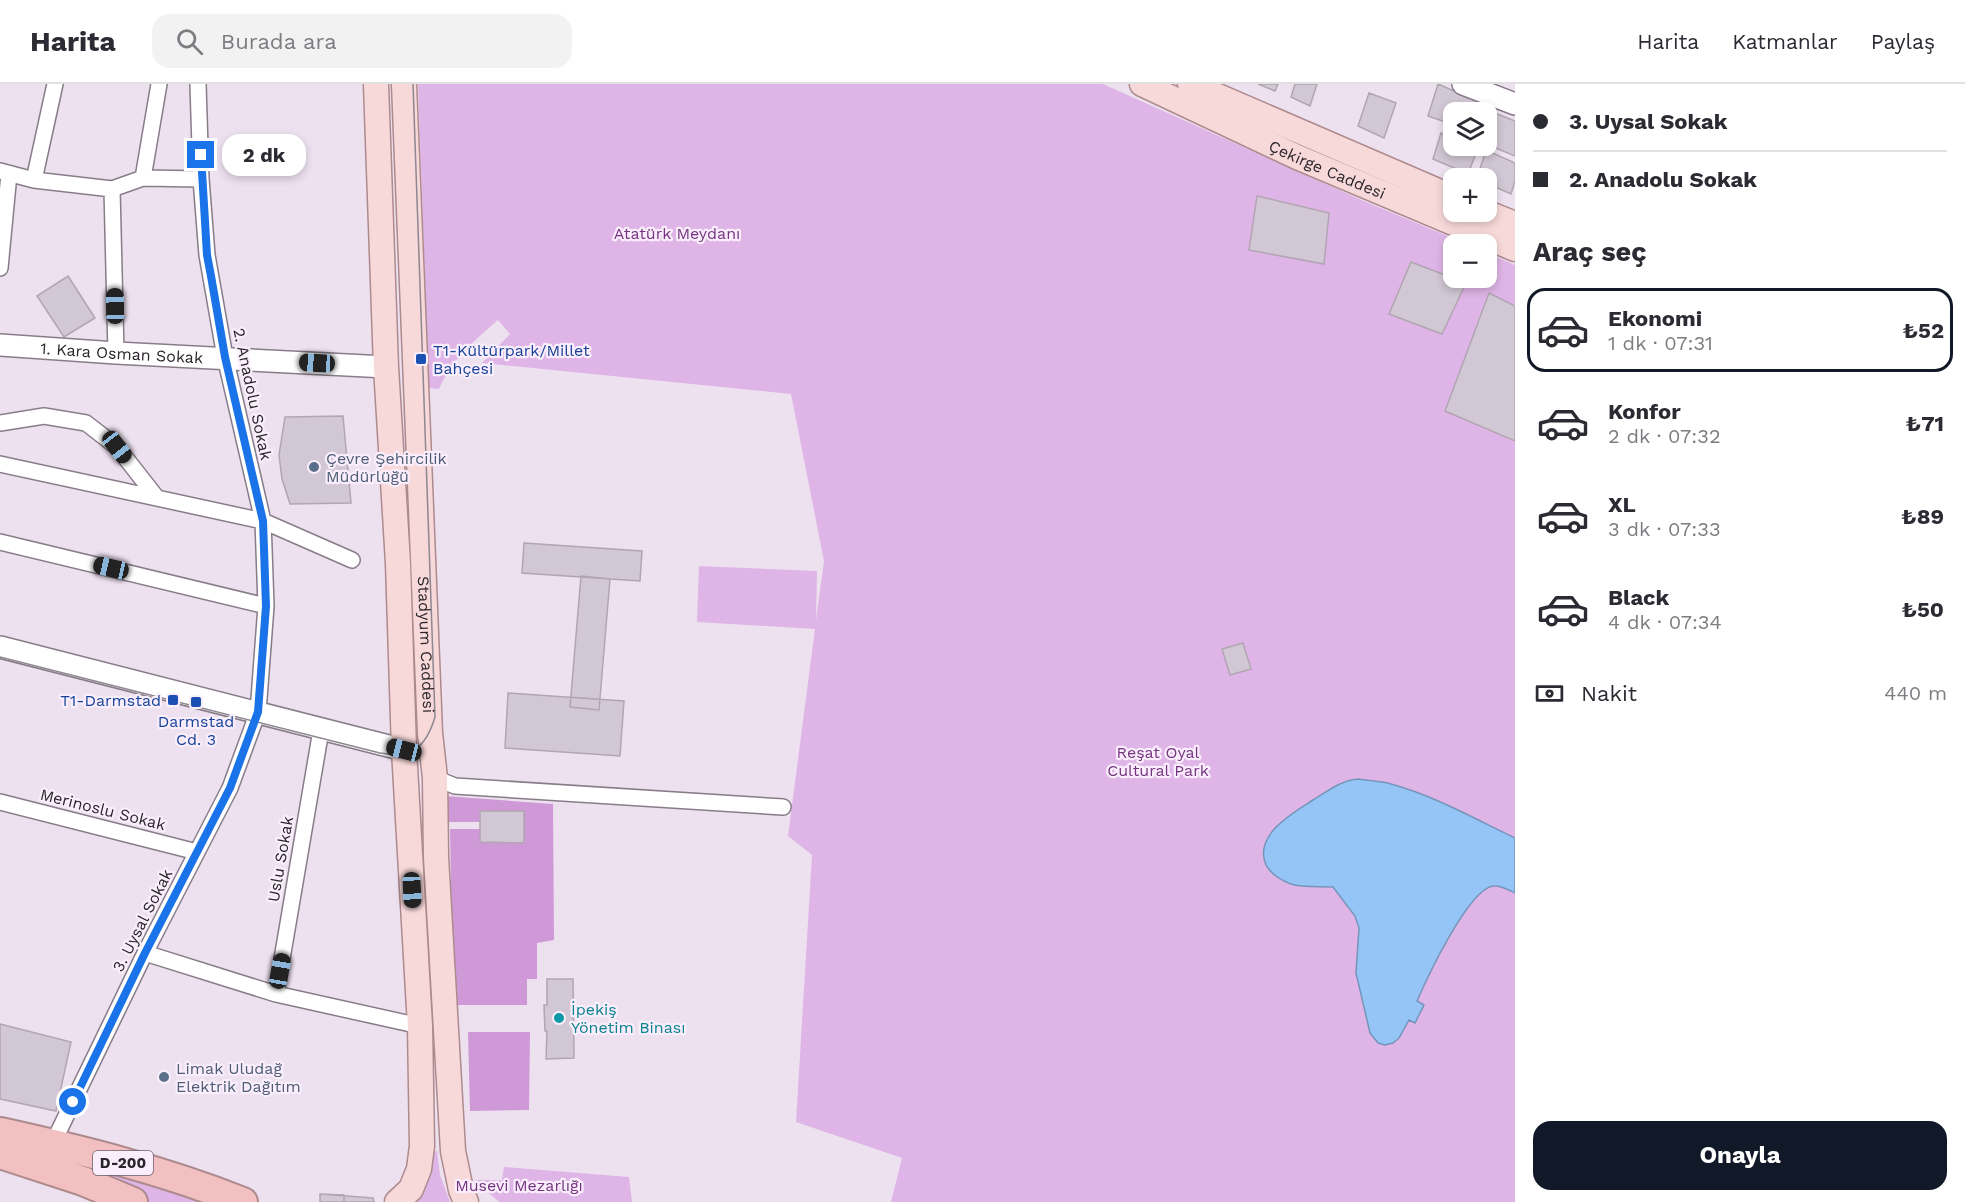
<!DOCTYPE html>
<html lang="tr">
<meta charset="utf-8">
<style>
:root{--surface:#fff;--page:#f2f2f3;--text:#2b2b33;--muted:#7c7c81;--line:#e1e1e2;--accent:#111827}
body{margin:0;font-family:"Work Sans",sans-serif;background:var(--page);color:var(--text);height:100vh;display:flex;flex-direction:column;font-size:22px;white-space:nowrap}
*{box-sizing:border-box;margin:0}
p{font-size:20px;color:var(--muted)}
.icon{flex:none;width:33px;height:33px;fill:none;stroke:currentColor;stroke-width:2;stroke-linecap:round;stroke-linejoin:round}
.map{position:relative;flex:1;overflow:hidden}
.sheet{display:flex;flex-direction:column;background:var(--surface);width:450px}
.sheet>*{flex:none}
.top-card{display:grid;align-content:center;height:132px;padding:0 18px;background:var(--surface)}
.tools{position:absolute;left:1443px;top:18px;display:grid;gap:12px}
.tools a{display:grid;place-items:center;width:54px;height:54px;border-radius:12px;background:var(--surface);box-shadow:0 3px 9px #0003;font-size:30px}
.end{position:absolute;width:27px;height:27px;margin:-14px;border:8px solid #1a73e8;background:#fff;box-shadow:0 0 0 3px #fff}
.from{border-radius:50%}
.bubble{position:absolute;height:42px;border-radius:18px;background:var(--surface);box-shadow:0 3px 9px #0003;font-size:20px;font-weight:700;line-height:42px;text-align:center}
.car{position:absolute;width:18px;height:36px;margin:-18px -9px;border-radius:8px;box-shadow:0 0 4px 2px #0007;background:linear-gradient(#222 24%,#8ab4d8 0 40%,#222 0 76%,#8ab4d8 0 86%,#222 0)}
.top-card b{display:flex;align-items:center;gap:21px;height:57px;font-size:22px}
.top-card b+b{border-top:2px solid var(--line)}
.top-card i{width:15px;height:15px;background:var(--text)}
ul{padding:0;list-style:none}
li{display:flex;align-items:center;gap:18px;height:84px;margin:0 12px 9px;padding:0 6px;border:3px solid transparent;border-radius:18px}
li div{flex:1}
li b{display:block;font-size:22px}
li em{font-style:normal;font-weight:700}
li.active{border-color:var(--accent)}
li>.icon{width:54px;height:54px;stroke-width:1.5}
h2{padding:0 18px;font-size:27px;line-height:72px}
.pay{display:flex;align-items:center;gap:15px;height:66px;padding:0 18px;font-size:22px}
.pay p{margin-inline-start:auto}
.action{display:flex;gap:12px;margin-top:auto;padding:12px 18px}
.action a{flex:1;height:69px;border-radius:18px;background:var(--accent);color:#fff;font-size:24px;font-weight:700;line-height:69px;text-align:center}
header{display:flex;align-items:center;gap:36px;box-sizing:border-box;height:84px;padding:0 30px;background:var(--surface);border-bottom:2px solid var(--line)}
header strong{font-size:28px}
nav{display:flex;gap:33px;margin-inline-start:auto;font-size:21px}
.search{width:420px;height:54px;background:var(--page);display:flex;align-items:center;gap:15px;box-sizing:border-box;padding:0 21px;border-radius:18px;color:var(--muted);font-size:22px}
main{display:flex;flex:1;min-height:0}
.map>svg:first-child{display:block}
.green{fill:#dfb5e7}
.forest{fill:#cf99d8}
.water{fill:#95c5f6;stroke:#7595b9;stroke-width:1.5}
.building{fill:#d2c7d4;stroke:#b1a5b2;stroke-width:1.5}
.lines{fill:none;stroke-linecap:round;stroke-linejoin:round}
.street-casing{stroke:#877c88;stroke-width:18}
.secondary-casing{stroke:#877c88;stroke-width:24}
.primary-casing{stroke:#ad8a8d;stroke-width:27}
.highway-casing{stroke:#ad8a8d;stroke-width:32}
.street{stroke:#fff;stroke-width:15}
.secondary{stroke:#fff;stroke-width:21}
.primary{stroke:#f8d9da;stroke-width:24}
.highway{stroke:#f3c0c2;stroke-width:28}
.tram{stroke:#8e8690;stroke-width:1.5}
.route{stroke:#1a73e8;stroke-width:8}
.transit-dot{fill:#1a4fb4;stroke:#faeefc;stroke-width:2}
.service-dot{fill:#5c6f8a;stroke:#faeefc;stroke-width:2}
.culture-dot{fill:#0f9aa8;stroke:#faeefc;stroke-width:2}
.labels{text-anchor:middle;stroke-width:4.5;stroke-linejoin:round;paint-order:stroke}
.shield{fill:#faeefc;stroke:#68616a;stroke-width:1.5}
.shield-label{font-size:15px;font-weight:bold;fill:#2a252b}
.street-label{font-size:16px;fill:#2a252b;stroke:#faeefc}
.park-label{font-size:16px;fill:#753480;stroke:#faeefc}
.transit-label{font-size:16px;fill:#164399;stroke:#faeefc;text-anchor:start}
.service-label{font-size:16px;fill:#4e5e75;stroke:#faeefc;text-anchor:start}
.culture-label{font-size:16px;fill:#0d838f;stroke:#faeefc;text-anchor:start}
</style>
<header>
<strong>Harita</strong>
<div class="search"><svg class="icon" aria-label="search" viewBox="0 0 24 24"><circle cx="10" cy="10" r="6"/><path d="M15 15l6 6"/></svg>Burada ara</div>
<nav><a>Harita</a><a>Katmanlar</a><a>Paylaş</a></nav>
</header>
<main>
<div class="map">
<svg width="1515" height="1118" viewBox="0 0 1515 1118">
<rect width="100%" height="100%" fill="#ede1ef"/>
<path class="green" d="M418,0H1103L1366,118L1467,160H1454V194H1486L1487,169L1515,181V1118H891L902,1074L796,1038L812,771L788,752L815,545L697,538L699,482L817,487L816,536L824,477L791,310L482,279L510,250L498,236C473,258 453,274 439,305L429,304Z
M0,1061L145,1099L200,1118H140Z
M437,1067L440,1091L450,1118H413L432,1068Z
M504,1083L629,1093L632,1118H499L475,1096H502Z"/>
<path class="forest" d="M445,712L553,720L554,856L537,859V895H527V921H453L450,745H480V738H447Z
M468,948H530L529,1026L470,1027Z"/>
<path class="water" d="M1359,695C1369,697 1381,697 1391,700C1435,712 1475,735 1515,754V809C1509,806 1501,801 1493,802C1468,806 1427,894 1417,917L1424,921L1415,939L1409,936L1399,954L1393,959L1385,961L1378,959L1370,949L1356,889L1359,844L1355,832L1333,803C1320,802 1303,804 1291,800C1282,797 1271,790 1266,781C1253,751 1293,729 1313,716C1328,707 1341,696 1359,695Z"/>
<path class="building" d="M1258,0H1278L1275,7Z
M1295,0H1317L1310,22L1291,13Z
M1438,0L1486,21L1483,28H1454V41L1428,32Z
M1369,9L1396,19L1384,54L1358,42Z
M1490,27L1515,37V72L1486,60V37Z
M1441,49L1454,54V62H1472L1478,64L1468,90L1433,75Z
M1486,66L1515,79V97L1511,110L1486,99V94H1477Z
M1257,112L1329,129L1324,180L1249,166Z
M1411,178L1466,199L1442,250L1389,230Z
M68,192L95,234L64,253L37,212Z
M1489,209L1515,222V357L1445,327Z
M343,332L351,419L290,420L282,395L279,371L285,333Z
M524,459L642,467L640,497L522,489Z
M581,492L610,495L599,626L570,623Z
M1243,559L1251,585L1230,591L1222,565Z
M508,609L624,617L620,672L505,664Z
M480,727H524V759L480,758Z
M547,895H573L574,974L546,975L547,947H545L544,921H547Z
M0,940L71,958L56,1027L0,1015Z
M320,1110L373,1114L374,1118H320Z
M320,1110L344,1111V1118H320Z"/>
<g class="lines">
<defs>
<path id="street" d="M0,87L34,96L112,105L143,94L201,95
M143,94L159,0
M34,96L55,0
M112,105L116,269
M0,184L9,90
M0,339L44,332L86,339L117,363L157,414
M0,380L263,437L352,476
M0,458L266,522
M435,694L455,702L783,723
M0,718L197,768
M145,869L276,910L420,942
M276,910L321,646
M53,1059L145,869L230,704L258,628L266,522L263,437L225,273L207,171L201,95L198,0"/>
<g id="secondary">
<path d="M1463,0L1515,20"/>
<path id="s1" d="M0,261L116,269L386,283"/>
<path d="M0,563L404,666"/>
</g>
<g id="primary">
<path d="M376,0L386,283L398,479L404,666L420,942L422,1062L419,1085L411,1105L397,1118"/>
<path id="s2" d="M404,0L430,649L435,694L436,773L453,1067L461,1106L466,1118"/>
<path id="s3" d="M1142,0L1297,73L1515,165"/>
<path d="M1190,0L1454,114"/>
<path d="M1485,128L1515,140"/>
</g>
<path id="highway" d="M0,1048C82,1066 166,1087 243,1118
M0,1070L83,1097L133,1118"/>
</defs>
<use href="#street" class="street-casing"/>
<use href="#secondary" class="secondary-casing"/>
<use href="#primary" class="primary-casing"/>
<use href="#highway" class="highway-casing"/>
<use href="#street" class="street"/>
<use href="#secondary" class="secondary"/>
<use href="#primary" class="primary"/>
<use href="#highway" class="highway"/>
<path class="tram" d="M0,573L380,669C412,675 426,663 435,633L413,0"/>
</g>
<g class="lines">
<path class="route" d="M73,1018L145,869L230,704L258,628L266,522L263,437L225,273L211,192L207,171L201,71"/>
</g>
<g class="transit-dot">
<rect x="415" y="269" width="12" height="12" rx="3"/>
<rect x="167" y="610" width="12" height="12" rx="3"/>
<rect x="190" y="612" width="12" height="12" rx="3"/>
</g>
<g class="service-dot">
<circle cx="314" cy="383" r="6"/>
<circle cx="164" cy="993" r="6"/>
</g>
<circle class="culture-dot" cx="559" cy="934" r="6"/>
<g class="labels">
<rect class="shield" x="93" y="1067" width="60" height="24" rx="4.5"/>
<g class="shield-label">
<text x="123" y="1084">D-200</text>
</g>
<g class="street-label">
<text dy="6" stroke="none"><textPath href="#s3" startOffset="204">Çekirge Caddesi</textPath></text>
<text dy="6" stroke="none"><textPath href="#s1" startOffset="122">1. Kara Osman Sokak</textPath></text>
<text transform="translate(253 310) rotate(78)" y="6">2. Anadolu Sokak</text>
<text dy="6" stroke="none"><textPath href="#s2" startOffset="561">Stadyum Caddesi</textPath></text>
<text transform="translate(103 725) rotate(14)" y="6">Merinoslu Sokak</text>
<text transform="translate(280 775) rotate(-80)" y="6">Uslu Sokak</text>
<text transform="translate(142 836) rotate(-63)" y="6">3. Uysal Sokak</text>
</g>
<g class="park-label">
<text x="677" y="155">Atatürk Meydanı</text>
<text x="1158" y="674">Reşat Oyal<tspan x="1158" dy="18">Cultural Park</tspan></text>
<text x="519" y="1107">Musevi Mezarlığı</text>
</g>
<g class="transit-label">
<text x="433" y="272">T1-Kültürpark/Millet<tspan x="433" dy="18">Bahçesi</tspan></text>
<text x="161" y="622" text-anchor="end">T1-Darmstad</text>
<text x="196" y="643" text-anchor="middle">Darmstad<tspan x="196" dy="18">Cd. 3</tspan></text>
</g>
<g class="service-label">
<text x="326" y="380">Çevre Şehircilik<tspan x="326" dy="18">Müdürlüğü</tspan></text>
<text x="176" y="990">Limak Uludağ<tspan x="176" dy="18">Elektrik Dağıtım</tspan></text>
</g>
<g class="culture-label">
<text x="571" y="931">İpekiş<tspan x="571" dy="18">Yönetim Binası</tspan></text>
</g>
</g>
</svg>
<div class="tools">
<a><svg class="icon" aria-label="layers" viewBox="0 0 24 24"><path d="M12 4l9 5-9 5-9-5zM3 14l9 5 9-5"/></svg></a>
<a>+</a>
<a>−</a>
</div>
<i class="end from" style="left:73px;top:1018px"></i>
<i class="end" style="left:201px;top:71px"></i>
<div class="bubble" style="left:222px;top:50px;width:84px">2 dk</div>
<i class="car" style="left:115px;top:222px;rotate:359deg"></i>
<i class="car" style="left:317px;top:279px;rotate:273deg"></i>
<i class="car" style="left:117px;top:363px;rotate:142deg"></i>
<i class="car" style="left:111px;top:484px;rotate:283deg"></i>
<i class="car" style="left:404px;top:666px;rotate:284deg"></i>
<i class="car" style="left:412px;top:806px;rotate:177deg"></i>
<i class="car" style="left:280px;top:887px;rotate:10deg"></i>
</div>
<section class="sheet">
<div class="top-card">
<b><i class="from"></i>3. Uysal Sokak</b>
<b><i></i>2. Anadolu Sokak</b>
</div>
<h2>Araç seç</h2>
<ul>
<li class="active"><svg class="icon" aria-label="car" viewBox="0 0 24 24"><path d="M5 17H2v-5l4-1 3-4h7l3 4 3 1v5h-3M9 17h6M6 11h13"/><circle cx="7" cy="17" r="2"/><circle cx="17" cy="17" r="2"/></svg><div><b>Ekonomi</b><p>1 dk · 07:31</p></div><em>₺52</em></li>
<li><svg class="icon" aria-label="car" viewBox="0 0 24 24"><path d="M5 17H2v-5l4-1 3-4h7l3 4 3 1v5h-3M9 17h6M6 11h13"/><circle cx="7" cy="17" r="2"/><circle cx="17" cy="17" r="2"/></svg><div><b>Konfor</b><p>2 dk · 07:32</p></div><em>₺71</em></li>
<li><svg class="icon" aria-label="car" viewBox="0 0 24 24"><path d="M5 17H2v-5l4-1 3-4h7l3 4 3 1v5h-3M9 17h6M6 11h13"/><circle cx="7" cy="17" r="2"/><circle cx="17" cy="17" r="2"/></svg><div><b>XL</b><p>3 dk · 07:33</p></div><em>₺89</em></li>
<li><svg class="icon" aria-label="car" viewBox="0 0 24 24"><path d="M5 17H2v-5l4-1 3-4h7l3 4 3 1v5h-3M9 17h6M6 11h13"/><circle cx="7" cy="17" r="2"/><circle cx="17" cy="17" r="2"/></svg><div><b>Black</b><p>4 dk · 07:34</p></div><em>₺50</em></li>
</ul>
<div class="pay"><svg class="icon" aria-label="cash" viewBox="0 0 24 24"><path d="M3 7h18v10H3z"/><circle cx="12" cy="12" r="2"/></svg>Nakit<p>440 m</p></div>
<div class="action"><a>Onayla</a></div>
</section>
</main>
